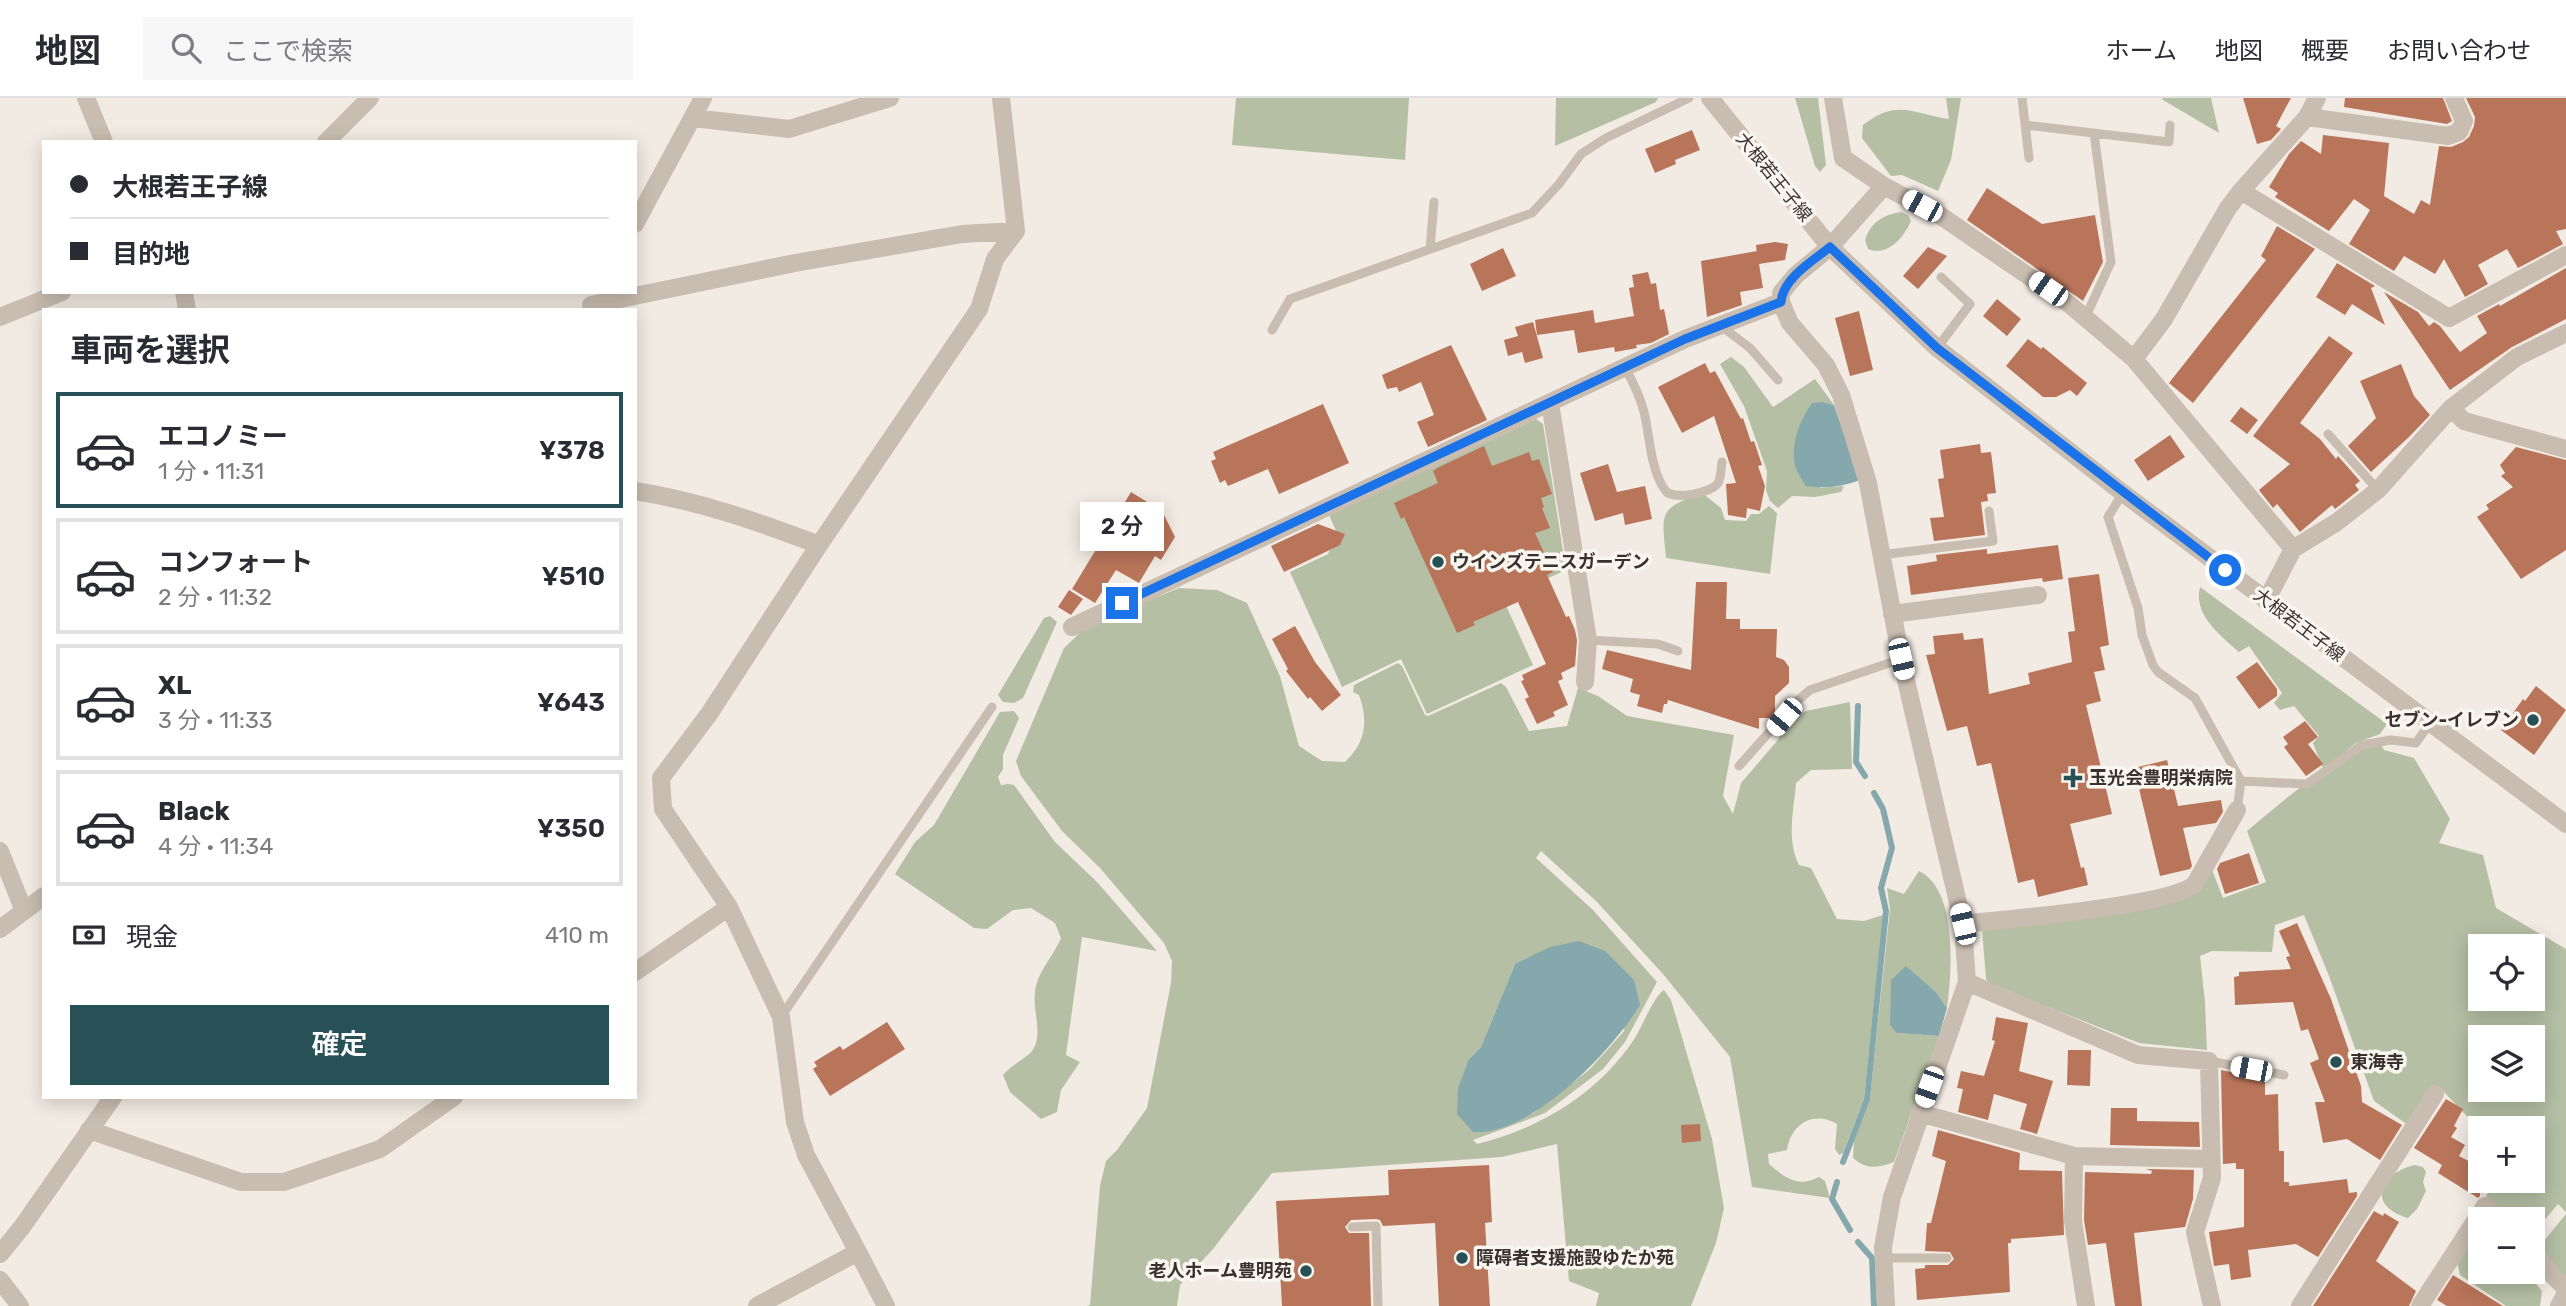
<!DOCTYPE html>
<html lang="ja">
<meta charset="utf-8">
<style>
:root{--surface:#fff;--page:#f7f7f7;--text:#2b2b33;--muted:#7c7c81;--line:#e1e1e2;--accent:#275156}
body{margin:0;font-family:Rubik,"Noto Sans JP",sans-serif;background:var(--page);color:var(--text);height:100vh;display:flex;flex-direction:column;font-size:26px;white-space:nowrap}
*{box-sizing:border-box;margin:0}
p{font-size:23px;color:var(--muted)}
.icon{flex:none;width:38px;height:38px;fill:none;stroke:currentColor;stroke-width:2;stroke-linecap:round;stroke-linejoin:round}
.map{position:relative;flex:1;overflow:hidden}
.details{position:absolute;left:42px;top:210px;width:595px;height:791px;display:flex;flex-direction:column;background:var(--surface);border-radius:0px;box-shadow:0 4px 18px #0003}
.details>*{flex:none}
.guide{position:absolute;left:42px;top:42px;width:595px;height:154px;border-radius:0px;box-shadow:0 4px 18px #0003;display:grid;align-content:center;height:154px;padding:0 28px;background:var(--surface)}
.fabs{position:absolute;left:2468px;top:836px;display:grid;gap:14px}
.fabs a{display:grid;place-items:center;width:77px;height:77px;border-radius:0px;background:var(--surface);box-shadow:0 4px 18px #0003;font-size:35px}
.end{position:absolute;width:32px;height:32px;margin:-16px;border:9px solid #1a73e8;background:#fff;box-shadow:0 0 0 4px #fff}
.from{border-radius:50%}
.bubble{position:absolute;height:49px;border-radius:0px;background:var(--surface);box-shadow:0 4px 18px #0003;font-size:23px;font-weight:600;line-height:49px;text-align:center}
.car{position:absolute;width:21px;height:42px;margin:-21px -10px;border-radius:9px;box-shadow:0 0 5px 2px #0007;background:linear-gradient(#fff 24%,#345 0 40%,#fff 0 76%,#345 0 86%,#fff 0)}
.guide b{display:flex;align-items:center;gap:24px;height:66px;font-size:26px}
.guide b+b{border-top:2px solid var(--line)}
.guide i{width:18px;height:18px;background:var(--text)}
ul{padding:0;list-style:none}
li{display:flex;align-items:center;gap:21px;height:116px;margin:0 14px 10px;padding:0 14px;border:4px solid var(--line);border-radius:0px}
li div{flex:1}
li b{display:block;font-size:26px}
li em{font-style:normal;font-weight:600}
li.active{border-color:var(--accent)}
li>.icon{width:63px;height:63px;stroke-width:1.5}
h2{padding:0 28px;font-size:32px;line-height:84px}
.pay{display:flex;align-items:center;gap:18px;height:77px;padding:0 28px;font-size:26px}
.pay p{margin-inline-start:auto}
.primary-button{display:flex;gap:14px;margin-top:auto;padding:14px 28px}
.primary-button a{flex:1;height:80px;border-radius:0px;background:var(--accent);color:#fff;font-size:28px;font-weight:600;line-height:80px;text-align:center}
header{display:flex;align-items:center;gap:42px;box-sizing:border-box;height:98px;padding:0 35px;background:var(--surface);border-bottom:2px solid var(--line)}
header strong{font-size:33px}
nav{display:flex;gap:38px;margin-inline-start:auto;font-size:24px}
.search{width:490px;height:63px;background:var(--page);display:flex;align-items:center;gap:18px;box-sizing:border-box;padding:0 24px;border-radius:0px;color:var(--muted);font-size:26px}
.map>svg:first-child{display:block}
.green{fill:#b5bfa4;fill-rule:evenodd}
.water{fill:#85a8ac}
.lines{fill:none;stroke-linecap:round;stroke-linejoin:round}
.stream{stroke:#85a8ac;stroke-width:6}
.building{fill:#b8755a}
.service{stroke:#c9bcb0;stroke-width:9}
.minor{stroke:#c9bcb0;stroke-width:18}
.tertiary{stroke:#c9bcb0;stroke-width:18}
.route{stroke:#1a73e8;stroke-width:9}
.poi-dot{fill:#275156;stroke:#f9f5ef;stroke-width:2.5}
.labels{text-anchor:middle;stroke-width:7;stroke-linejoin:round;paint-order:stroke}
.street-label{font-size:18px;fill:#39312d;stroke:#f9f5ef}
.poi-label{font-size:18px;font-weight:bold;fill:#39312d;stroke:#f9f5ef;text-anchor:start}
</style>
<header>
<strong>地図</strong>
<div class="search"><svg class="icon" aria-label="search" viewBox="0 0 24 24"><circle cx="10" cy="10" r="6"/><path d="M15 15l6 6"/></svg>ここで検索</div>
<nav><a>ホーム</a><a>地図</a><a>概要</a><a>お問い合わせ</a></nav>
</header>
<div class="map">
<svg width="2566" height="1208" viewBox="0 0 2566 1208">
<rect width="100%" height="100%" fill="#f2ebe3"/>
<path class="green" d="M1236,0H1409L1405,62L1232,47Z
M1556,0H1658L1656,4L1555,48Z
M1795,0H1818L1826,67L1820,74L1815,68Z
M1946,0H1961L1951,62L1938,93L1902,77L1891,78L1862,40L1863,27C1898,0 1912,16 1949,21Z
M2162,0H2211L2219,35L2163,2Z
M1901,114L1908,117L1911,123C1904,139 1888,159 1868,151L1865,142C1871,124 1883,117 1901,114Z
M1731,259L1744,269L1773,309L1815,281L1834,307L1823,304L1820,390L1844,388L1841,394L1815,399L1792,398L1778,410L1770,403L1766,392L1767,373L1744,308L1720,266Z
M1536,321L1543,326L1566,472L1503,501L1533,567L1427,616L1401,561L1342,589L1290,474L1328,456L1337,435L1329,417Z
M1702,395L1721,410L1725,422L1746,423L1751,416H1759L1769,408L1777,415L1770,476L1666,460C1662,415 1657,411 1702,395Z
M2200,489L2387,626L2380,636L2356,645L2323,671L2313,645L2319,638L2294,608L2280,612L2274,605L2282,595L2249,548L2239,554C2220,537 2193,517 2200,489Z
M1179,490L1217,492L1247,505L1280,578L1299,648L1322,663L1345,664C1365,645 1369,624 1359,597L1353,594L1354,587L1398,565L1402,568L1425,617L1428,618L1501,585L1506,589L1529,633L1567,628L1578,590L1598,598L1627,618L1734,637L1723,698L1733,716L1741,685L1777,643L1788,623L1806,613L1850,604L1852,671L1811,672L1796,685C1794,712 1786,741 1799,767L1811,770L1837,821L1864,823L1883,817L1864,1000L1843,1055L1839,1057L1835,1051L1837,1026C1813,1012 1791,1026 1787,1052L1768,1056L1769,1066C1785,1080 1798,1090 1819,1079L1825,1083L1830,1100L1752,1089L1730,959L1663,876L1596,803L1541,753L1536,760L1593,812L1657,884L1625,944L1603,971L1545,1015L1473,1042L1477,1046C1539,1031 1597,996 1633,943C1642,930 1653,899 1664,892L1671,902L1712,1041L1724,1110L1716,1145L1691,1208H1596L1599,1195L1569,1183L1557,1046L1502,1059L1272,1075L1213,1151L1180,1187L1177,1208H1087L1090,1207L1100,1088L1106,1063L1117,1052L1147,1010L1171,885L1172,863L1164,845L1100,770L1062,733L1021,678L1016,663L1064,550L1087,528ZM1515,866L1625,932L1589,972L1532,1016L1469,961L1481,949Z
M1050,518L1057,524L1023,600L1014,605L1003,604L998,597L1044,520Z
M1014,613L1019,620L1003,657V671L998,679L1001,687L1008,686L1014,687L1055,744L1097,784L1157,853L1082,839L1066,957L1080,964L1061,992L1057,1014L1041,1021L1010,994L1003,977C1012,967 1018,965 1028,957C1046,943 1032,913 1035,894C1037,874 1053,859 1061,840L1055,825L1031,810L1013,812L987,831L974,830L895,776L915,744L934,727L1000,614Z
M2380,645L2384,652L2414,660L2450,721L2439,745L2483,757L2496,810L2566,851V1114L2558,1106L2532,1137V1122H2509L2486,1098L2496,1083H2532V1031L2480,1032L2444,994L2433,987L2408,1027L2374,1003L2329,878L2304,817L2275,827L2272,854L2212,853L2200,858L2205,904L2207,952L2139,945L1990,886L1986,881L1982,832L2156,809L2210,767L2223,800L2266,784L2247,733C2288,699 2328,662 2380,645ZM2480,849H2532V901H2480ZM2480,940H2532V992H2480Z
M1919,773C1958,792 1952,874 1947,910L1936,894L1906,869L1897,935L1939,938L1894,1064C1877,1070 1867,1072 1853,1060L1854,1043L1870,1000L1890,811L1887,790L1904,796Z
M2415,1067L2423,1069L2426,1074L2423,1084L2426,1093L2417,1111L2408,1120C2366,1108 2379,1075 2415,1067Z
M2566,1116V1180L2539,1149Z
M2480,1134V1174H2526L2542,1193L2540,1208H2506L2460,1177L2457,1164L2473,1138Z"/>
<path class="water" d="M1823,304L1834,307L1860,382C1841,389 1825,391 1806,388C1802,382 1797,374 1795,368C1790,346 1800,322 1812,305Z
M1579,843L1605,853L1634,882L1640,907C1612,953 1531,1038 1473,1034L1457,1016L1458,990L1469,961L1481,949L1515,866L1550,849Z
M1906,868L1936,894L1947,910L1939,938L1897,935L1890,927L1891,882Z"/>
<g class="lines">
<path class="stream" d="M1858,608L1856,664L1865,678
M1843,1064L1867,1001L1886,813L1881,790L1892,750L1883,711L1874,695
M1837,1084L1832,1101L1850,1132
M1858,1144L1872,1160L1874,1208"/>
</g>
<path class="building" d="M2243,0H2291L2276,28L2281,31L2271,42L2257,46Z
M2345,0H2443L2452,23L2447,26L2344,9Z
M2466,0H2566V131L2556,133L2563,146L2518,170L2507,151L2478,167L2488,186L2465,199L2444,161L2435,176L2404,158L2394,173L2349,146L2370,112L2354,101L2329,133L2275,99L2278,95L2269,89L2289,56L2301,43L2321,56L2323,37L2389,45L2384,98L2414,116L2421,102L2430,107L2439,48L2451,49L2463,44L2469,39L2474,28L2475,19Z
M1692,32L1700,52L1675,62L1676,66L1655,75L1645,51Z
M1987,90L2042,126L2095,117L2103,164L2083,203L1967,122Z
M2277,128L2315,151L2193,305L2169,285L2266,162L2261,158Z
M1775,144L1788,146L1785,162L1759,166L1763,190L1740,194L1742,207L1707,219L1701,163L1757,153V158L1756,147Z
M1928,149L1947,158L1918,191L1903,178Z
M1503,150L1516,178L1482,193L1470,166Z
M2337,165L2375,188L2371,190L2385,227L2352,206L2345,217L2316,199Z
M2566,170V221L2512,249L2450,292L2384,194L2418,214L2429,228L2434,224L2440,228L2460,254L2487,235L2477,218L2499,206L2500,208Z
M1648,174L1651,186L1656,185L1660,212L1664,211L1669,236L1651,245L1636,247L1637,250L1615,254L1614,249L1578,255L1574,232L1537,237L1535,222L1593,212L1595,225L1634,218L1629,190L1634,189L1632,177Z
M1997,201L2021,221L2007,238L1983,218Z
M1859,213L1873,272L1850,278L1835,220Z
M1533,224L1543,260L1525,265L1522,254L1508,258L1504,242L1518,238L1515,229Z
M2329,238L2353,255L2300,325L2320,341L2336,361L2338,358L2360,383L2355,387L2359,392L2335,411L2332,407L2300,434L2277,406L2273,410L2259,392L2290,366L2253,338Z
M2028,241L2041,251L2043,249L2087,285L2077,298L2070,292L2056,299H2043L2006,268Z
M1451,247L1487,322L1428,349L1417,324L1434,317L1421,284L1399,294L1397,289L1387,291L1382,277Z
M1705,265L1710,275L1715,273L1741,321L1743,320L1751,344L1754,343L1762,367L1758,368L1765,388L1760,413L1747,410L1746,420L1728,417L1726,386L1736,385L1714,318L1682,335L1658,289Z
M2401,266L2414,298L2430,317L2410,338L2371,374L2348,348L2376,320L2360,283Z
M1323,306L1349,365L1279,396L1268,371L1228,388L1225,382L1220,385L1211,363L1216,361L1213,354Z
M2241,309L2258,322L2247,336L2230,323Z
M2170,337L2185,359L2148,383L2134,362Z
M1980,346L1981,355L1991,354L1996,395L1987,396L1988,403L1981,404L1985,437L1934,443L1930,420L1944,419L1938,381L1944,380L1940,352Z
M1484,348L1492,368L1529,354L1532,363L1539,361L1552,396L1541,400L1544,409L1542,410L1550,430L1535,435L1553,474L1547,477L1566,519L1569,518L1575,532L1577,542L1575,568L1561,575L1563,581L1558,583L1568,607L1553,614L1555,618L1537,626L1525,601L1529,599L1521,583L1524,582L1522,577L1546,566L1518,504L1473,524L1475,527L1457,535L1404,419L1401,421L1394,405L1438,385L1433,373L1437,370Z
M2516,349L2566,362V452L2521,481L2477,419L2489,411L2486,407L2513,389L2501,378L2505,375L2500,367Z
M1608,366L1617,394L1645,388L1652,421L1625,427L1623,415L1595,423L1580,375Z
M1131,394L1162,413L1175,439L1161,462L1155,458L1139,485L1116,472L1095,505L1072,491Z
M1318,426L1345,436L1340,447L1284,474L1271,448Z
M2058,447L2063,481L2043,484L2042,480L1911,497L1907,468L1937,463L1936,457L1987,451V456Z
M2099,476L2109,547L2100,549L2105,572L2094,574L2101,603L2086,607L2112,716L2070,726L2081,770L2084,769L2088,787L2038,799L2034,781L2018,785L1991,665L1977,668L1967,628L1947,633L1926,557L1935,556L1933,538L1963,535L1964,542L1983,540L1989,596L2030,586L2028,575L2072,564L2068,534L2075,533L2068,480Z
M1696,484H1727L1726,521H1740V531H1777L1776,559L1784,562L1789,569V585L1775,598V617L1772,620H1759V631L1668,602L1667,606H1664L1662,615L1637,608L1640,597L1630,594L1633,581L1602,571L1607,552L1691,572Z
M1069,492L1083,501L1071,517L1058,509Z
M1295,528L1315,564L1341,597L1322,613L1310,599L1308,601L1286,573L1288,571L1272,541Z
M2257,564L2277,591V598L2259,611L2236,579Z
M2536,588L2566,612L2534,657L2501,632L2523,601L2525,603Z
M2305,623L2318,639L2308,646L2323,666L2306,678L2284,649L2288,646L2283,639Z
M2167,662L2178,708L2221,702L2223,714L2216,725L2183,730L2192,768L2190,771L2160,778L2134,670Z
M2249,755L2259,785L2225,796L2217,771L2220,765Z
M2297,825L2331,901L2361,988L2362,1004L2402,1027L2380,1062L2347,1041L2323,1045L2315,1004H2325L2310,965L2319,961L2308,931L2301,933L2293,904L2235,907L2234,879L2239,878V874L2291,871L2286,859L2290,858L2279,833Z
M1996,919L2028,925L2019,973L2053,983L2037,1036L2020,1031L2027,1006L1994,996L1988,1022L1958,1014L1963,991L1957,990L1961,973L1984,978L1995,943L1992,942Z
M887,924L905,951L830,998L813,971L817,968L814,964L840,948L843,952Z
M2068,952H2091L2090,988L2067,987Z
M2221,972L2265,981V997L2278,996L2279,1053H2284V1084H2289V1088L2347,1081L2349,1095L2357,1094V1098L2318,1159L2296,1146L2248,1152L2251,1179L2231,1182L2229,1166L2214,1168L2209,1134L2244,1129V1071H2236V1065L2223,1066Z
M2446,1001L2463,1011L2454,1028L2457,1030L2451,1039L2465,1047L2459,1058L2480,1069V1098L2478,1100L2438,1075L2442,1067L2414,1050Z
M2111,1010H2137V1023L2199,1024L2200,1049L2110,1047Z
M1700,1026L1701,1043L1682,1045L1681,1027Z
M1938,1032L2020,1055L2019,1072L2062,1073L2064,1137L2011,1141V1145H2008L2010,1194L1917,1202L1915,1171L1925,1170V1167H1948L1954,1161L1950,1154L1925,1153L1927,1125H1931L1946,1063L1932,1058Z
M1489,1067L1492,1124L1485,1125L1490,1208H1439L1435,1125L1383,1128L1380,1122L1376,1121L1351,1122L1345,1129L1349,1135H1369L1371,1208H1282L1276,1103L1389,1097L1388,1072Z
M2146,1071L2194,1072L2193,1101L2185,1129L2134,1135L2142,1208H2115L2106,1145L2088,1147L2084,1122L2085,1074L2151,1076L2152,1073Z
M2374,1113L2383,1118L2384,1115L2399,1124L2376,1163L2416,1193L2409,1208H2313Z
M2453,1177L2503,1208H2447L2437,1202Z"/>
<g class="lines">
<path class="service" d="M2022,0L2029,60
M2025,27L2169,44L2170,27
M1430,151L1434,104
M2085,220L2111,164L2094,35
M1721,228L1750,250L1778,282
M1272,232L1290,201L1532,115L1559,86L1581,56L1606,40L1689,0
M1937,250L1970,206L1941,179
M1625,270C1633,284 1640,298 1644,314C1650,338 1650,371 1665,392C1672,403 1712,395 1718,385C1721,380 1721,370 1722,364
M2328,336L2378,392
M2123,395L2108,419L2138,510L2142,537L2153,567L2158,574L2195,600L2241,683L2237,712
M1881,457L1993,443L1989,413
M1588,542L1658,546L1678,553
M1739,668L1797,603L1810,592L1901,561
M2241,683L2307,686L2362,647L2391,642L2416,645L2430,625
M781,919L992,609
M2209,963L2284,977
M1352,1129L1376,1128L1378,1208
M1884,1160H1947"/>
<path class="minor" d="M86,0L104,44
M1833,0L1843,60L1884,88L1941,118L2069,206L2134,261L2293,451L2337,424L2378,392L2451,310L2517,259L2566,235
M2307,19L2448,38L2459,34L2464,23L2454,0
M693,20L789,31L890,0
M326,44L370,0
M1884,88L1830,149L1796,177L1781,195V204L1790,225L1826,267L1841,297L1868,385L1901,561L1963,826L1967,884L1892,1099L1883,1149L1886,1208
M2241,93L2449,220L2566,157
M635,126L703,0
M184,194L187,212
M591,207L795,165L962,136L1016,133
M0,219L62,194
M2134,261L2164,221L2228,110L2241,93L2307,19L2317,0
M1550,305L1588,542L1585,584
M2451,310L2464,323L2566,351
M635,393C699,403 759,424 819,447
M2266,503L2293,451
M1892,516L2038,497
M1072,529L1685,241L1781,204
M0,753L24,813
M1963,826C2004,821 2172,808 2195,786L2237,712
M0,831L44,798
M635,874L729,809
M1967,884L2138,957L2209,963L2212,1080L2195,1134L2212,1208
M1920,1015L2074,1058L2211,1061
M89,1032L241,1084H284L380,1051L454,999
M2074,1058L2073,1123L2086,1208
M858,1154L886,1208
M0,1156L22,1129L113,999
M2532,1156L2566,1191
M0,1182L20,1208
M757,1208L858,1154L806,1057L795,1024L781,919L729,809L663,711L661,680L709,616L819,447L979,211L995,161L1016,133L1001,0
M2300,1208L2435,996
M2420,1208L2485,1108L2499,1122
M2559,1208L2566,1195"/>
<path class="tertiary" d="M1710,0L1830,149L1937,250L2123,395L2566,726"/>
</g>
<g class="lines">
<path class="route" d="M1122,505L1685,241L1781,204C1783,180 1813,163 1830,149L1937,250L2225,472"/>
</g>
<g class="poi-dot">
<circle cx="1438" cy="464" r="7"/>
<circle cx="2533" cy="622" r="7"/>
<path d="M2069.5 669.5h7v7h7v7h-7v7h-7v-7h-7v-7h7z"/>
<circle cx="2336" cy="964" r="7"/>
<circle cx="1462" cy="1160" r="7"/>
<circle cx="1306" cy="1173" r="7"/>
</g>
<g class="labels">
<g class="street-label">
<text transform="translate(1774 79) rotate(51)" y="6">大根若王子線</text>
<text transform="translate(2299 527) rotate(37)" y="6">大根若王子線</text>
</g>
<g class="poi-label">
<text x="1452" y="470">ウインズテニスガーデン</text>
<text x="2519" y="628" text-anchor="end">セブン-イレブン</text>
<text x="2089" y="686">玉光会豊明栄病院</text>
<text x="2350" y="970">東海寺</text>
<text x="1476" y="1166">障碍者支援施設ゆたか苑</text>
<text x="1292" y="1179" text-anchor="end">老人ホーム豊明苑</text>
</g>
</g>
</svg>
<div class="fabs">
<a><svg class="icon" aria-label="locate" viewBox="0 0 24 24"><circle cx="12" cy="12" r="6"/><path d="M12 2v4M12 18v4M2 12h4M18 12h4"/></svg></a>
<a><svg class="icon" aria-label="layers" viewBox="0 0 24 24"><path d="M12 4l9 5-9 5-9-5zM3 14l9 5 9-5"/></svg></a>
<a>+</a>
<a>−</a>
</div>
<i class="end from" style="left:2225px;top:472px"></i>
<i class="end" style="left:1122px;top:505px"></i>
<div class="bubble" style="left:1080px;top:404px;width:84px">2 分</div>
<i class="car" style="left:1922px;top:108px;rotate:298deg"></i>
<i class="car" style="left:2048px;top:191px;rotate:305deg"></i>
<i class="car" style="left:1901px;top:561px;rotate:167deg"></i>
<i class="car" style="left:1784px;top:619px;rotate:220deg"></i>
<i class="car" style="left:1963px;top:826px;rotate:347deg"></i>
<i class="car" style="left:2251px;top:971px;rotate:281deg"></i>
<i class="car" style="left:1929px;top:989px;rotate:200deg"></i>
<div class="guide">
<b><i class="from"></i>大根若王子線</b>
<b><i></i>目的地</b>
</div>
<section class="details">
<h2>車両を選択</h2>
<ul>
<li class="active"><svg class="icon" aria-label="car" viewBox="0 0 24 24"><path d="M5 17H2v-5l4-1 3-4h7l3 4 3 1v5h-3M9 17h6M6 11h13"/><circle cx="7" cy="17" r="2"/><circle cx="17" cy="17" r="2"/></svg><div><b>エコノミー</b><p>1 分 · 11:31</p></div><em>¥378</em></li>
<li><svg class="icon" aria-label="car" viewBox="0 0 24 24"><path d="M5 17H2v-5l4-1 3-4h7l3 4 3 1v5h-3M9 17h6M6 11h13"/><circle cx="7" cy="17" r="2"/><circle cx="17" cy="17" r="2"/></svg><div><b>コンフォート</b><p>2 分 · 11:32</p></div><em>¥510</em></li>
<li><svg class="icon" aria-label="car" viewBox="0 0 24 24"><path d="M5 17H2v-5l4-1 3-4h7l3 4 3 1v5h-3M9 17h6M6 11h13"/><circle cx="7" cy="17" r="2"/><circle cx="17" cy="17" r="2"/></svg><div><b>XL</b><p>3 分 · 11:33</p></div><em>¥643</em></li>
<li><svg class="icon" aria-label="car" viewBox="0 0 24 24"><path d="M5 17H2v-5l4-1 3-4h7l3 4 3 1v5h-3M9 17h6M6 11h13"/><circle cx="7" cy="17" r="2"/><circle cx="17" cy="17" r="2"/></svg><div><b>Black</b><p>4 分 · 11:34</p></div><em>¥350</em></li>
</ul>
<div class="pay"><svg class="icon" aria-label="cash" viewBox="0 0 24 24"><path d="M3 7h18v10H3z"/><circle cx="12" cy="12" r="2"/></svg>現金<p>410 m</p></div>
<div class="primary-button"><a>確定</a></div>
</section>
</div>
